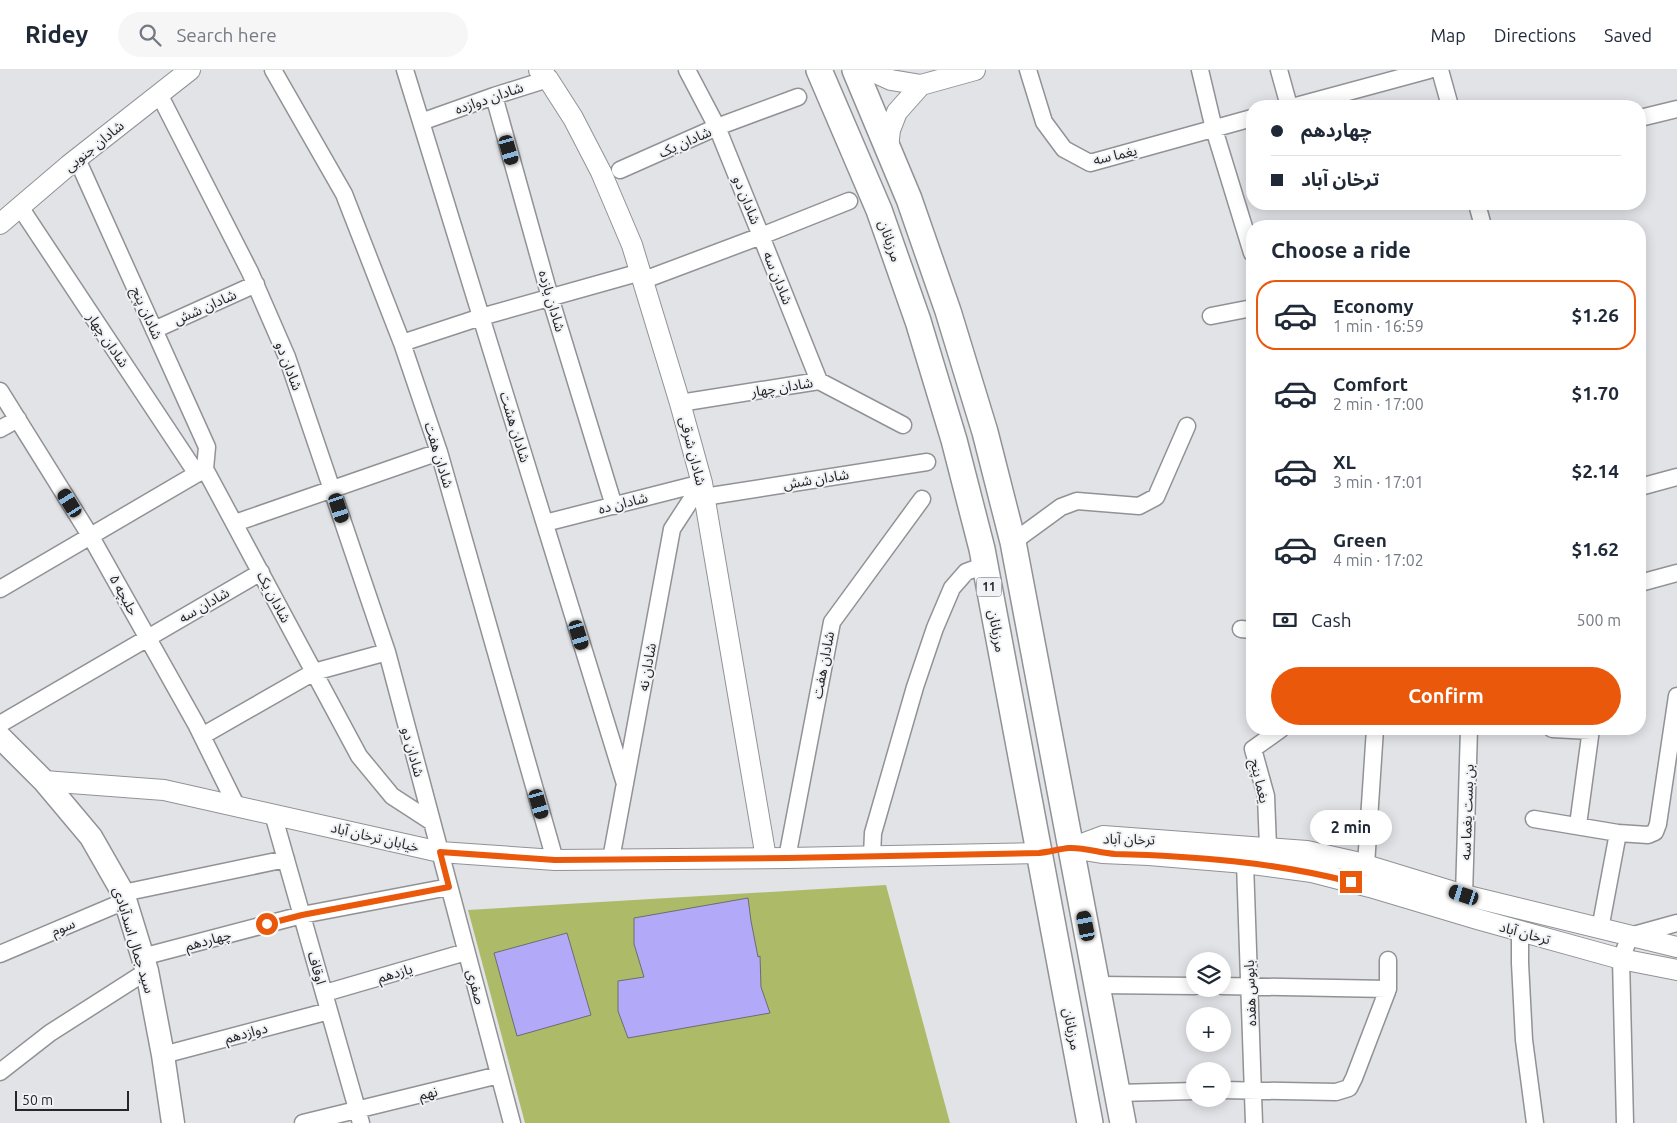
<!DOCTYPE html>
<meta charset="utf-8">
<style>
:root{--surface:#fff;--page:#f6f6f7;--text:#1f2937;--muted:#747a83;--line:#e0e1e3;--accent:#ea580c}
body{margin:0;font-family:Ubuntu,"Noto Sans Arabic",sans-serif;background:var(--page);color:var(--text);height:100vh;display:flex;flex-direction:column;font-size:19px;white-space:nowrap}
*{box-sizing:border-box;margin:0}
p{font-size:16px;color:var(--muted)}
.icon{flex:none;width:28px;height:28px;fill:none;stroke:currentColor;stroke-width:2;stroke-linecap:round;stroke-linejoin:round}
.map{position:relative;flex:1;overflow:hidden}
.drawer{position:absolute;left:1246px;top:150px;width:400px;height:515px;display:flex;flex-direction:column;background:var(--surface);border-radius:20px;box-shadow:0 2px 12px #0003}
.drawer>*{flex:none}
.hud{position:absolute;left:1246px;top:30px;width:400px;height:110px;border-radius:20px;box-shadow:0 2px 12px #0003;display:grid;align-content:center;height:110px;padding:0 25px;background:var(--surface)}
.fabs{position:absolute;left:1186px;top:882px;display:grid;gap:10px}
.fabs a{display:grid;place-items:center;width:45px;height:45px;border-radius:50%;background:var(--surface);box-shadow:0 2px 12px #0003;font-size:25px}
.scale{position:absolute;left:15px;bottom:12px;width:114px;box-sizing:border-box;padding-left:5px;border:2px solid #262628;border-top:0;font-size:14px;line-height:18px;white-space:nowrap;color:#262628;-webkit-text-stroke:4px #eff1f4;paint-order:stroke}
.end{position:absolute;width:22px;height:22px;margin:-11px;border:6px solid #ea580c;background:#fff;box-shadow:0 0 0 2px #fff}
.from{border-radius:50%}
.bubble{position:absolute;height:35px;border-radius:18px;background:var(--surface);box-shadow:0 2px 12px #0003;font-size:16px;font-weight:700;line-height:35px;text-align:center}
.car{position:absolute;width:15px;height:30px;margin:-15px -8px;border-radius:6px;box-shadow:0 0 4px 1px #0007;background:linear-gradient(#222 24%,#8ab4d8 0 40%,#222 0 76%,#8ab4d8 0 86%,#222 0)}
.hud b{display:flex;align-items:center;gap:18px;height:48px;font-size:19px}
.hud b+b{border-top:1px solid var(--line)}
.hud i{width:12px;height:12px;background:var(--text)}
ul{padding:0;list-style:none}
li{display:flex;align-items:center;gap:15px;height:70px;margin:0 10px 8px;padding:0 15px;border:2px solid transparent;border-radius:20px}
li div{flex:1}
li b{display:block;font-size:19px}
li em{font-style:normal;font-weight:700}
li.active{border-color:var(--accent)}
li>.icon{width:45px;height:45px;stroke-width:1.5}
h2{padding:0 25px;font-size:22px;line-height:60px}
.pay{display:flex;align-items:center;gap:12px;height:55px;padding:0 25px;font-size:19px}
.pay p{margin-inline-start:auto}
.button{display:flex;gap:10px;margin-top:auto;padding:10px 25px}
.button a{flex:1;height:58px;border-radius:30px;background:var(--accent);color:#fff;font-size:20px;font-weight:700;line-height:58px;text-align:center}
header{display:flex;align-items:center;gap:30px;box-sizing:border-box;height:70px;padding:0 25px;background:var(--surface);border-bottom:1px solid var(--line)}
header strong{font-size:24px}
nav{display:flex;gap:28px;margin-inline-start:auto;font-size:18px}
.search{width:350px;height:45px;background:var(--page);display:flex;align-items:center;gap:12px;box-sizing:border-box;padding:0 18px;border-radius:28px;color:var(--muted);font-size:19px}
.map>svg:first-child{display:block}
.grass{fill:#adbb68}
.building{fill:#b2aaf9;stroke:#6c6c70}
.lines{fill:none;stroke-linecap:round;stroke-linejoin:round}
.minor-casing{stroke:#909295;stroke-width:19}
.tertiary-casing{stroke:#909295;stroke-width:22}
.secondary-casing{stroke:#909295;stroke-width:25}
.primary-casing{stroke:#909295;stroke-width:28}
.minor{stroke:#fff;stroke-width:16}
.tertiary{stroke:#fff;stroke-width:20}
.secondary{stroke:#fff;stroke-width:22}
.primary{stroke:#fff;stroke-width:25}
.route{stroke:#ea580c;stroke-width:6}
.labels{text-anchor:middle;stroke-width:4;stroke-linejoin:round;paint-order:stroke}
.shield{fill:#eff1f4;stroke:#626365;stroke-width:1}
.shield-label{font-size:12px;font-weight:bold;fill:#262628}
.street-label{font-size:14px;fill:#262628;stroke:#eff1f4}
</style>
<header>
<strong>Ridey</strong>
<div class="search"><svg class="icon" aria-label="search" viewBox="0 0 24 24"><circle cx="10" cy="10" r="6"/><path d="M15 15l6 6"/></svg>Search here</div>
<nav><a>Map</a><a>Directions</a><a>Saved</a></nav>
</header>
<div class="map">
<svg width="1677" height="1053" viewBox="0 0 1677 1053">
<rect width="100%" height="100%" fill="#e2e3e7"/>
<path class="grass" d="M886,815L950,1053H525L468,840Z"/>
<path class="building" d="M748,828L751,851L758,887L760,886L761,917L770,943L628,968L618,941V911L644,907L634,874V848Z
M567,863L591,945L517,966L494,883Z"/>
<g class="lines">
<defs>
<path id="minor" d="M273,0L344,124L402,273L439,382L555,790
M405,0L625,714
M1028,0L1044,52L1064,79L1090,93L1252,48
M1200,0L1214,59L1252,183
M1279,0L1289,36
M1440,0L1450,36
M159,24L250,202L287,287L387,582L512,1053
M494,26L550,227L614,436
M1296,36L1429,0
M1640,48L1677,39
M421,52L494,26L548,9L545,0
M77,89L207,377L205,399
M620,100L717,57L687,0
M1477,134L1483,156
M20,137L197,404
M644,210L761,166L717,57L798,27
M1211,246L1252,238
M154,260L256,214
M402,273L481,247L641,202
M819,311L761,166L849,131
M0,321L91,467L196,654L236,735
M680,333L819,311L903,355
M0,359L18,349
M205,399L359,686L392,726L432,752
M1640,417L1677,407
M704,427L927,392
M235,453L439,382
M545,453L702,413
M1013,472L1061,437L1077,431L1139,436L1156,427L1187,356
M1640,513L1677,503
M0,519L205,399
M1241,559L1252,560
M0,654L261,502
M1552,659L1591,661
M202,666L314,602L387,582
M273,744L361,1053
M1534,749L1618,763L1648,765L1655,762L1658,754L1677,626
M1578,755L1591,659
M1268,777L1266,726L1253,679L1281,659
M872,786L873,763L915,617L935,558L952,518L966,502L985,495
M787,788L832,552L922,429
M611,789L672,459L702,413
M1245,793L1254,1053
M1366,795L1375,659
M123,823L286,789
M1464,825L1469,659
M1600,859L1618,763
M1520,861V893L1524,970L1535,1053
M0,884L125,831
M142,887L302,845L449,817
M1097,915L1195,916
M1222,916L1388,919
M325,923L466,882
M163,985L329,941
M0,1002L50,963L147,901
M1222,1020L1336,1022L1349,1018L1354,1008L1388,919V890
M1117,1023L1195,1021
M303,1053L499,1005
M1625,1053L1621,889L1630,866L1677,853"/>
<path id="tertiary" d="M539,0L548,9L573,48L601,102L632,175L680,333L702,413L766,788
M869,0L891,10L921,15L975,0
M888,78L890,60L897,42L921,15
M0,154L69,95L190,0
M44,711L164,720L440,782L555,790L787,788L1039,783
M1071,778L1103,766L1307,781L1356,792L1464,825L1677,877
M1071,778L1102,783L1149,785L1245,793L1312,802L1370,817L1477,849L1621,889L1677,900"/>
<path id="secondary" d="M0,667L44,711L91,767L123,823L147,901L163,985L173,1053"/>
<path id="primary" d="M819,0L879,140L918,251L954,370L982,479L1090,1053
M855,0L909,129L948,241L985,362L1013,472L1123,1053"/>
</defs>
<use href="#minor" class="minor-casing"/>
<use href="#tertiary" class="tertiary-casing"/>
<use href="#secondary" class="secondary-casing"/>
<use href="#primary" class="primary-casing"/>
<use href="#minor" class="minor"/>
<use href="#tertiary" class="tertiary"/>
<use href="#secondary" class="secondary"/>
<use href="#primary" class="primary"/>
</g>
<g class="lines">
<path class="route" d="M267,854L302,845L449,817L440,782L555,790L787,788L1039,783C1049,782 1059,779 1069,778C1083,777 1100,783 1115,784C1193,786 1274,792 1351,812"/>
</g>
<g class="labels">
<rect class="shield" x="976.5" y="507.5" width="25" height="19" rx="4"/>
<g class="shield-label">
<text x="989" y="521">11</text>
</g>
<g class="street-label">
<text transform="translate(489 28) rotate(-19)" y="5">شادان دوازده</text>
<text transform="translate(685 72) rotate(-24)" y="5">شادان یک</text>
<text transform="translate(94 76) rotate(-39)" y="5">شادان جنوبی</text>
<text transform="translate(1115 85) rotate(-13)" y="5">یغما سه</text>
<text transform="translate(747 130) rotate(68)" y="5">شادان دو</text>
<text transform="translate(890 171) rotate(71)" y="5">مرزبانان</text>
<text transform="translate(778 208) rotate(68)" y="5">شادان سه</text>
<text transform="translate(552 231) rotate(74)" y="5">شادان یازده</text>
<text transform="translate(205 237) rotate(-24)" y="5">شادان شش</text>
<text transform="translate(147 243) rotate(66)" y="5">شادان پنج</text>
<text transform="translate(108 270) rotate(56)" y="5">شادان چهار</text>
<text transform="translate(289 296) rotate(69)" y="5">شادان دو</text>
<text transform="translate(782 317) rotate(-9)" y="5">شادان چهار</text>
<text transform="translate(515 357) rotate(73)" y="5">شادان هشت</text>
<text transform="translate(693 381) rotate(76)" y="5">شادان شرقی</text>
<text transform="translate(439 385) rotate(73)" y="5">شادان هفت</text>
<text transform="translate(816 409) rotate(-9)" y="5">شادان شش</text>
<text transform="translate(623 433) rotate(-14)" y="5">شادان ده</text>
<text transform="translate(124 525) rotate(61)" y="5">حلبچه ۵</text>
<text transform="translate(274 527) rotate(62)" y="5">شادان یک</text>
<text transform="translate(204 535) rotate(-30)" y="5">شادان سه</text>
<text transform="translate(997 561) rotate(80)" y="5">مرزبانان</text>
<text transform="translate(823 595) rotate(-79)" y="5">شادان هفت</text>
<text transform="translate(647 597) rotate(-80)" y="5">شادان نه</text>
<text transform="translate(413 682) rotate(75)" y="5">شادان دو</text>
<text transform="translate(1260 711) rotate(77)" y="5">یغما پنج</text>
<text transform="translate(1467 742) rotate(-88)" y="5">بن بست یغما سه</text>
<text transform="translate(375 767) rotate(13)" y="5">خیابان ترخان آباد</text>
<text transform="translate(1129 769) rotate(1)" y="5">ترخان آباد</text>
<text transform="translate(63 857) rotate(-23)" y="5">سوم</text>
<text transform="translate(1525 863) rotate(15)" y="5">ترخان آباد</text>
<text transform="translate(134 870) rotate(73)" y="5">سید جمال اسدآبادی</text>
<text transform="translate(208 870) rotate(-15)" y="5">چهاردهم</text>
<text transform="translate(317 898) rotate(74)" y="5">اوقاف</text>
<text transform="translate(395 903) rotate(-16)" y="5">یازدهم</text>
<text transform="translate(476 917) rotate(75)" y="5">صفری</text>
<text transform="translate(1250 923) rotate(-92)" y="5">بابوس هفده</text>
<text transform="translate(1072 959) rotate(79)" y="5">مرزبانان</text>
<text transform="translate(246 963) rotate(-15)" y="5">دوازدهم</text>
<text transform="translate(428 1023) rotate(-14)" y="5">نهم</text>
</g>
</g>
</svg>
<div class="fabs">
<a><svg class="icon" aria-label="layers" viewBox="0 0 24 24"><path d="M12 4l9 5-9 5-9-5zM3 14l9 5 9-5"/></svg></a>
<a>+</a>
<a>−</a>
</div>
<div class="scale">50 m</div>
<i class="end from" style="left:267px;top:854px"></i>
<i class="end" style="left:1351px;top:812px"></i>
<div class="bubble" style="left:1310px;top:740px;width:82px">2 min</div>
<i class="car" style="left:509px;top:80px;rotate:164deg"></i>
<i class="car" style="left:70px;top:433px;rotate:328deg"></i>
<i class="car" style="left:339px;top:438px;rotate:162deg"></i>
<i class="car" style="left:579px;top:565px;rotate:163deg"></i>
<i class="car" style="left:539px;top:734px;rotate:164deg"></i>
<i class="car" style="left:1464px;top:825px;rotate:288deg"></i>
<i class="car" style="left:1086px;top:856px;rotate:349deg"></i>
<div class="hud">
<b><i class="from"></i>چهاردهم</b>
<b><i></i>ترخان آباد</b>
</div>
<section class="drawer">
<h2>Choose a ride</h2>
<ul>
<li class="active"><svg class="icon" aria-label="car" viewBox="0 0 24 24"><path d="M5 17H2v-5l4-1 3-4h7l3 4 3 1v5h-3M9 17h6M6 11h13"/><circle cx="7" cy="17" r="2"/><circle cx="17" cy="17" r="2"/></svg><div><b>Economy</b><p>1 min · 16:59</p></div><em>$1.26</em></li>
<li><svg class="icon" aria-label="car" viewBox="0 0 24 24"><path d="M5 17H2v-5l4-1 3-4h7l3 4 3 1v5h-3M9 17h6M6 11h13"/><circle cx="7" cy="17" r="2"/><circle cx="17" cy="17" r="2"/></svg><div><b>Comfort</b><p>2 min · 17:00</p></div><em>$1.70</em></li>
<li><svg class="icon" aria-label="car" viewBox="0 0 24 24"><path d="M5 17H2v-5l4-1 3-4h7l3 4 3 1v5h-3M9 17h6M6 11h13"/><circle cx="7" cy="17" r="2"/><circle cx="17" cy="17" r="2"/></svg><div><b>XL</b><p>3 min · 17:01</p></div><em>$2.14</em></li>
<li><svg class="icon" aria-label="car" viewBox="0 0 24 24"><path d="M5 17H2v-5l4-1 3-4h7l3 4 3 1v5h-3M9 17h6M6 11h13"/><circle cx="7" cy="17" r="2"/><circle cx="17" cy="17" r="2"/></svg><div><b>Green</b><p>4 min · 17:02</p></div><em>$1.62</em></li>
</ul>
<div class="pay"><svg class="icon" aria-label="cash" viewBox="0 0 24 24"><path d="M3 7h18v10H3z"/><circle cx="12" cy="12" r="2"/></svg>Cash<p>500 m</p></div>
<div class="button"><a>Confirm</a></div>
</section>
</div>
